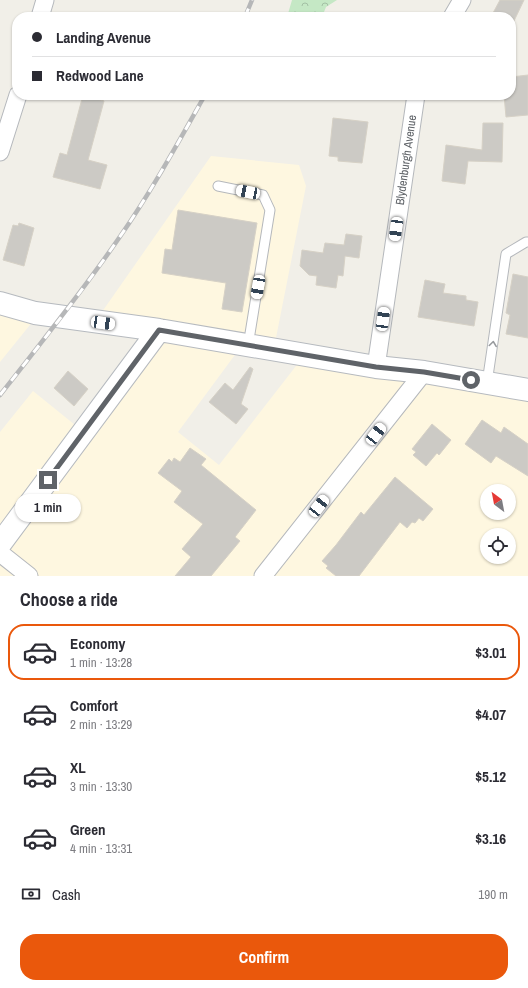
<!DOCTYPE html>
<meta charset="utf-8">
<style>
:root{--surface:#fff;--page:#f7f7f7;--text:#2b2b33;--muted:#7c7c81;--line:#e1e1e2;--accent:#ea580c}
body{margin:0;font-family:"Archivo Narrow",sans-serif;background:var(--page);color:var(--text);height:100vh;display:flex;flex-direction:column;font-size:15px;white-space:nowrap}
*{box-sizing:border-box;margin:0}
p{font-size:13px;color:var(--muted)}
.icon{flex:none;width:22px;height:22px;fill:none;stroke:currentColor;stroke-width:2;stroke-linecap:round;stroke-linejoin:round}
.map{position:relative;height:576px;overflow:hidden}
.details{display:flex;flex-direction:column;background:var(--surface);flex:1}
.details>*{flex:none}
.top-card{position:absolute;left:12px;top:12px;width:504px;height:88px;border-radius:16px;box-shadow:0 1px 3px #0004;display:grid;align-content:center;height:88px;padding:0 20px;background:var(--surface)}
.needle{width:26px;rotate:328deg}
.controls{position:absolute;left:480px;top:484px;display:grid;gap:8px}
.controls a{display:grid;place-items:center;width:36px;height:36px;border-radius:50%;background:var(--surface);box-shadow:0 1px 3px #0004;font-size:20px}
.end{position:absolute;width:18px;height:18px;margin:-9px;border:5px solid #5f6368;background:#fff;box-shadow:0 0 0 2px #fff}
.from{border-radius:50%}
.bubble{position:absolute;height:28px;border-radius:14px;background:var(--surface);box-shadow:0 1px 3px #0004;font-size:13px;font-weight:700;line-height:28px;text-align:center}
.car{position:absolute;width:12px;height:24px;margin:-12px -6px;border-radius:5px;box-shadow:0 0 3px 1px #0007;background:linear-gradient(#fff 24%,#345 0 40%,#fff 0 76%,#345 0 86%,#fff 0)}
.top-card b{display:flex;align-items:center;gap:14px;height:38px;font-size:15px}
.top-card b+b{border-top:1px solid var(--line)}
.top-card i{width:10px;height:10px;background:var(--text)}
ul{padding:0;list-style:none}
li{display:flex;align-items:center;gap:12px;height:56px;margin:0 8px 6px;padding:0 12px;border:2px solid transparent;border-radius:16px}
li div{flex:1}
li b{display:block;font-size:15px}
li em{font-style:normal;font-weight:700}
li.selected{border-color:var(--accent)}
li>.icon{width:36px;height:36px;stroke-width:1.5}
h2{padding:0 20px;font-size:18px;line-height:48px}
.pay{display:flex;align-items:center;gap:10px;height:44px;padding:0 20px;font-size:15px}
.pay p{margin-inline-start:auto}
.primary-button{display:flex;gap:8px;margin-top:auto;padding:8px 20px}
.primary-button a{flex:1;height:46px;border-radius:16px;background:var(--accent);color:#fff;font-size:16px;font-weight:700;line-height:46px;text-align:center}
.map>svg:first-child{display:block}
.commercial{fill:#fef7e0;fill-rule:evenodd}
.forest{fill:url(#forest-crowns)}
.building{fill:#cccac5;stroke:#d6d1c6}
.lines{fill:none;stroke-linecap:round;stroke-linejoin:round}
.lane-casing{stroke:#b5b8bc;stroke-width:11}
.street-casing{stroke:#b5b8bc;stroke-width:19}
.secondary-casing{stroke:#b6babf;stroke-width:24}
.lane{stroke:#fff;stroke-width:9}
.street{stroke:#fff;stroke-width:17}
.secondary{stroke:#fff;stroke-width:22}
.rail-casing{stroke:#b6b7b8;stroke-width:4.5}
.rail{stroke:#fff;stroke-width:3;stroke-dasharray:9;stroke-linecap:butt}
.oneway{stroke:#979a9d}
.route{stroke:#5f6368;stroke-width:5}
.labels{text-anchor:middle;stroke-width:3.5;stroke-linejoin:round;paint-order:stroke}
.street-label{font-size:12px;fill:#5f6368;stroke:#fff}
</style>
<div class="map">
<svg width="528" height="576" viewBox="0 0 528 576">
<defs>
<pattern id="forest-crowns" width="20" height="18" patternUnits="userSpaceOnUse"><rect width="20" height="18" fill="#c5e8c5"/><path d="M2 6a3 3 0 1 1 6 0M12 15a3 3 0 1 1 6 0" fill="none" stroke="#a3c0a4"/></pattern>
</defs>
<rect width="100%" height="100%" fill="#f1efe8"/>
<path class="commercial" d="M211,156L299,165L306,186L273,353L240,348L178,432L219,465L303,357L528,388V576H0V432L33,391L80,429L153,334L97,319ZM487,491H509V513H487ZM487,535H509V557H487Z
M0,304L38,315L0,362Z"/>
<path class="forest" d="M292,0H337L326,7L322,17H287Z"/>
<path class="building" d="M500,0H524L513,23L511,22V17H501L493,13Z
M528,75V115L506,117L504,95H511V77Z
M83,95L104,101L88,160L107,165L100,189L53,177L60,153L67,155Z
M333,118L368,122L362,163L338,161V157L329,156Z
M483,123H503L502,162L468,161L465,184L442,181L446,145L482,150Z
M178,210L257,223L242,312L222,309L226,283L162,273L165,249L172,250Z
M19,223L34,228L24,266L3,260L13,225L18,226Z
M346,234L362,236L359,258L345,256L343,276L338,275L336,288L316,285L317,276L309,275L300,266L302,250L323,253L325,243L344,245Z
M513,274L528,277V338L506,334L510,315L506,313Z
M425,280L445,284L443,293L466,296V300L478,302L474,326L418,317Z
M250,367L253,369L241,404L248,409L236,424L209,402L225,383L233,390Z
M68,371L88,389L74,406L54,388Z
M482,420L501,433L504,427L528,444V476L496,456L491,463L465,444Z
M432,424L451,440L439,455L437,453L426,466L413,455L416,452L412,449Z
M190,448L206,459L201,465L256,510L235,537L240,541L211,576H175L191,557L182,549L203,524L174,502L182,491L158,473L169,459L172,462L174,458L180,462Z
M395,477L433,509L423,521L419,518L415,523L412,522L407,528L400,522L359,576H336L326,568L328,566L322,561L336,545L361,512L364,515Z"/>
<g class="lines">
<defs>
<path id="lane" d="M218,186L263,195L270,210L248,346
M487,383L506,254L526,242H528"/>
<path id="street" d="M40,17L45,0
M452,17L462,0
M0,152L18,95
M376,367L416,95
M0,553L29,576
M263,576L424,372"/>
<path id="secondary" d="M0,303L35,313L159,330L376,367L424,372L528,390
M0,544L159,330"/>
</defs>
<use href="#lane" class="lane-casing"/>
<use href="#street" class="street-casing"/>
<use href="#secondary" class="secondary-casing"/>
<use href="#lane" class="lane"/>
<use href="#street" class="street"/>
<use href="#secondary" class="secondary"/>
<defs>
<path id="rail" d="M245,17L252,0
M0,395C41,343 82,292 119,238C151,192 178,143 205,95"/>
</defs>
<use href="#rail" class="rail-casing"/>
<use href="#rail" class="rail"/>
</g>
<defs><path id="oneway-chevron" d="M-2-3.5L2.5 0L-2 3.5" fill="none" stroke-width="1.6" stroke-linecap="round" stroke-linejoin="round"/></defs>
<use class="oneway" href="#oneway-chevron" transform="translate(493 344) rotate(-82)"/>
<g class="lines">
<path class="route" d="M48,480L159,330L376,367L424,372L471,380"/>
</g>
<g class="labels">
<g class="street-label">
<text transform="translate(406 160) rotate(-82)" y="4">Blydenburgh Avenue</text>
</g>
</g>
</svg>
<div class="controls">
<a><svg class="needle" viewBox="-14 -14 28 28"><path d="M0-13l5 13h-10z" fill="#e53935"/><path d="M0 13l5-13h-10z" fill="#7c7c81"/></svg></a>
<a><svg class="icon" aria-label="locate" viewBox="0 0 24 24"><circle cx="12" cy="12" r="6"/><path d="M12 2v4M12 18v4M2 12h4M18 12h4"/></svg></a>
</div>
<i class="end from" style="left:471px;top:380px"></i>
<i class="end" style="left:48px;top:480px"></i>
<div class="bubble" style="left:15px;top:494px;width:66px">1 min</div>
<i class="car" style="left:248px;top:192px;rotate:281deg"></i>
<i class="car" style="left:396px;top:229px;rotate:188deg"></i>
<i class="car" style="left:258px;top:287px;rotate:190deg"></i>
<i class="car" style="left:383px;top:319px;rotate:8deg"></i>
<i class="car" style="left:103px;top:323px;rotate:98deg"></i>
<i class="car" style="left:376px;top:434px;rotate:38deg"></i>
<i class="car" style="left:319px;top:506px;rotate:38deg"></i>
<div class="top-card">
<b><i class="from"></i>Landing Avenue</b>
<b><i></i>Redwood Lane</b>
</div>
</div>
<section class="details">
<h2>Choose a ride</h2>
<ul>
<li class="selected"><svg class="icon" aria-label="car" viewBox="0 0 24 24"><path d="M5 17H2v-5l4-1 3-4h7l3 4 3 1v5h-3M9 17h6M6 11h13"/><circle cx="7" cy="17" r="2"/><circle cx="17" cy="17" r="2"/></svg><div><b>Economy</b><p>1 min · 13:28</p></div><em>$3.01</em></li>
<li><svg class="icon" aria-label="car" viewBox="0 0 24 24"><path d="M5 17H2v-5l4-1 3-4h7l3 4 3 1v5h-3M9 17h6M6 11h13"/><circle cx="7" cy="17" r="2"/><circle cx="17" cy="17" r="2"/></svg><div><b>Comfort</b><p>2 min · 13:29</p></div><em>$4.07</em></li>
<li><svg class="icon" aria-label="car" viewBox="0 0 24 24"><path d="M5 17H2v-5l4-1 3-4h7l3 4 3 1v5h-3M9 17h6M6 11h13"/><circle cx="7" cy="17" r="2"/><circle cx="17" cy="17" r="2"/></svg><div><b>XL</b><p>3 min · 13:30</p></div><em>$5.12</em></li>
<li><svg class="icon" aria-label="car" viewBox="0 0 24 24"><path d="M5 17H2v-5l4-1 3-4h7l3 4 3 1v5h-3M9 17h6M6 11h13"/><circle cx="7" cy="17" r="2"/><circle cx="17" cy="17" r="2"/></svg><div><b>Green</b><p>4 min · 13:31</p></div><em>$3.16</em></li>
</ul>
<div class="pay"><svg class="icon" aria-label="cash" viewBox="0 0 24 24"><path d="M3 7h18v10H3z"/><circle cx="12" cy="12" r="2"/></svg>Cash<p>190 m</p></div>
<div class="primary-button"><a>Confirm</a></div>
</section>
